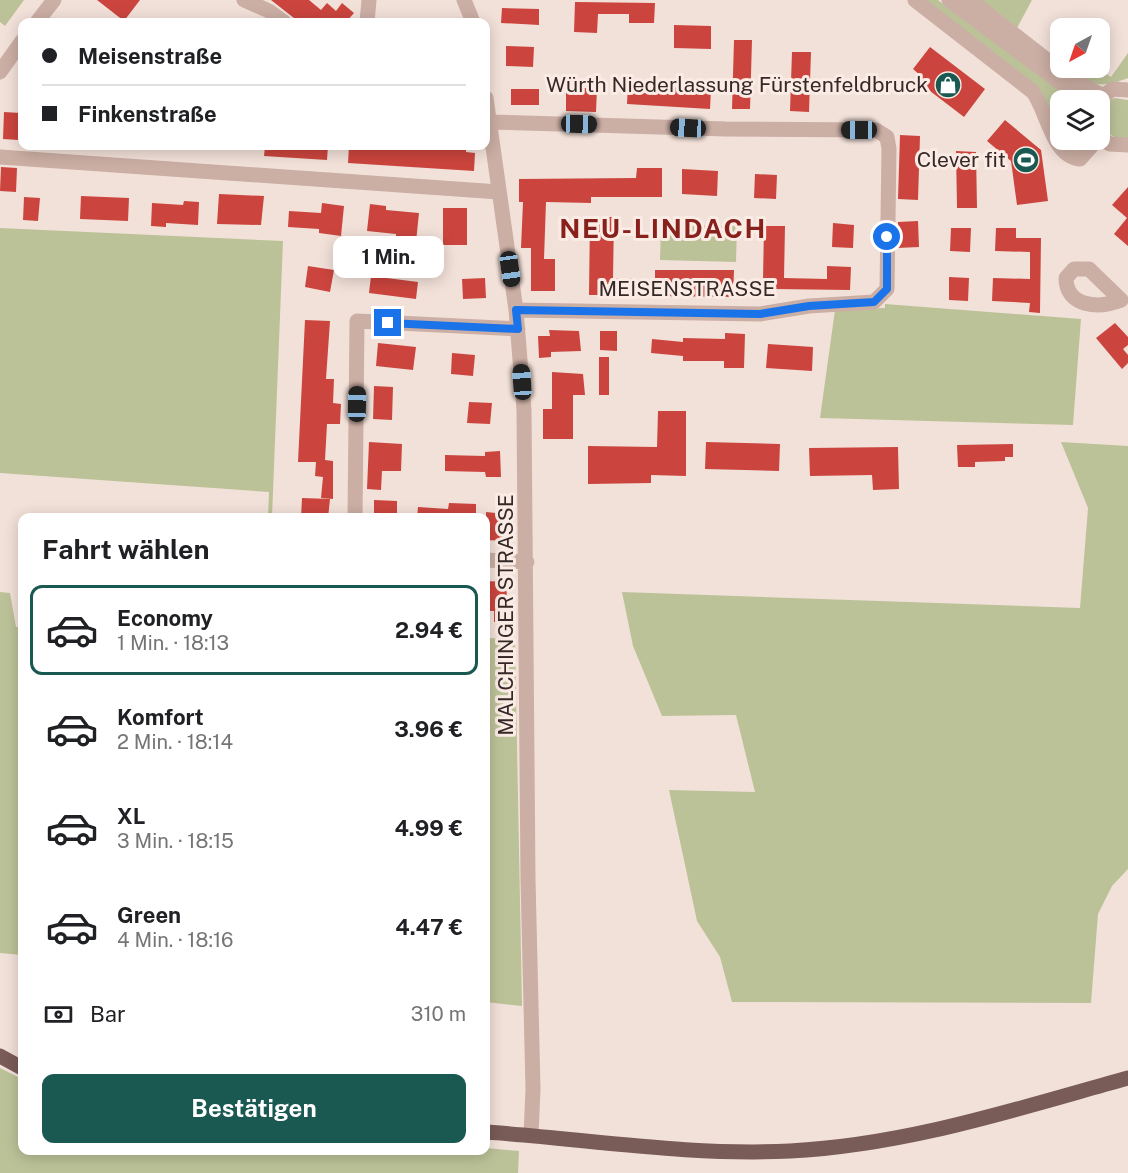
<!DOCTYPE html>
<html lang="de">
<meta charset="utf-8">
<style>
:root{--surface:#fff;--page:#f6f6f6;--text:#202124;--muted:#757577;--line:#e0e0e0;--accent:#1a5951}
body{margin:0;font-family:"Public Sans",sans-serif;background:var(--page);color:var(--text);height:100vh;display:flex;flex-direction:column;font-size:22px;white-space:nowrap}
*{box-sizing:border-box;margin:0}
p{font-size:20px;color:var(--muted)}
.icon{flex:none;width:33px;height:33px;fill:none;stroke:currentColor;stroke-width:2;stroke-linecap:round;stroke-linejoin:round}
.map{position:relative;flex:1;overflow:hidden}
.panel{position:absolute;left:18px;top:513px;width:472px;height:642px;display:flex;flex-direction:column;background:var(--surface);border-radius:12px;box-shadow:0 3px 15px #0003}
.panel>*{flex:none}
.banner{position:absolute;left:18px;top:18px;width:472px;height:132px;border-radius:12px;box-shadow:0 3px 15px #0003;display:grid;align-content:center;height:132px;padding:0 24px;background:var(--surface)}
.needle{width:39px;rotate:220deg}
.buttons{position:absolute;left:1050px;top:18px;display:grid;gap:12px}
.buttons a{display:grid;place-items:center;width:60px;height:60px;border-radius:12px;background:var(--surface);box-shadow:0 3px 15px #0003;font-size:30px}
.end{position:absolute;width:27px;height:27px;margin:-14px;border:8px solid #1a73e8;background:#fff;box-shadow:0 0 0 3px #fff}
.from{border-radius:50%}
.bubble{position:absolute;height:42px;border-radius:12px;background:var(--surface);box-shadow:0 3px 15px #0003;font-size:20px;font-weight:700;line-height:42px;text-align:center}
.car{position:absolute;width:18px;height:36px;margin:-18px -9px;border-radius:8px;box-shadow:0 0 4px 2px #0007;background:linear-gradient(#222 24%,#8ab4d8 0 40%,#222 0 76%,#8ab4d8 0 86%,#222 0)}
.banner b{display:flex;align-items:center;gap:21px;height:57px;font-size:22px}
.banner b+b{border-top:2px solid var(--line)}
.banner i{width:15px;height:15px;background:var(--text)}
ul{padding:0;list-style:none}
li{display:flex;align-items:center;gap:18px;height:90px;margin:0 12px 9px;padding:0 12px;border:3px solid transparent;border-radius:12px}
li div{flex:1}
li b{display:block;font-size:22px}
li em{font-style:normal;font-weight:700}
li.current{border-color:var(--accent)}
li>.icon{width:54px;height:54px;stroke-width:1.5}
h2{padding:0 24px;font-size:27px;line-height:72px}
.pay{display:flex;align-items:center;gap:15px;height:66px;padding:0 24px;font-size:22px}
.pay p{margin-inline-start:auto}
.cta{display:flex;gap:12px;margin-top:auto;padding:12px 24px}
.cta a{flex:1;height:69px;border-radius:12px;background:var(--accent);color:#fff;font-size:24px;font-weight:700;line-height:69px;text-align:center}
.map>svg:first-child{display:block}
.green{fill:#bcc298}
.building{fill:#cb453e}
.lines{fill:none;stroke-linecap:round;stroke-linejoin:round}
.minor{stroke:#cbaea4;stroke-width:15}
.major{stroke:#795b57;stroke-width:15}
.route{stroke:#1a73e8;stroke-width:8}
.labels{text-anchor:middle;stroke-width:6;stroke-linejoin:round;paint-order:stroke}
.poi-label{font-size:21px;fill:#362826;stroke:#faece5;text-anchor:end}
.street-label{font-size:21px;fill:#362826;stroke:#faece5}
.district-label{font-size:27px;font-weight:bold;letter-spacing:1.5px;fill:#88201c;stroke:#faece5}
</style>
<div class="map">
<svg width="1128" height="1173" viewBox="0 0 1128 1173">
<rect width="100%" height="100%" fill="#f2e1d9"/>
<path class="green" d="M0,0H24L5,26L0,22Z
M923,0H938L1073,100H1060V140H1087L1080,149L1061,141L1048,110Z
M981,0H1032L1017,28Z
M1128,53V78C1100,89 1093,86 1069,68H1098L1111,77Z
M1115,98L1128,100V138L1119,140L1100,128V109L1108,100Z
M661,225L737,226L736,262L660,260Z
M0,228L283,241L272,517H268L269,492L0,473Z
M885,304L1081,319L1073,425L820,418L835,310L885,308Z
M1061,442L1128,446V869L1112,886L1098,914L1091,1003L732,1002L720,957L697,921L669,790L755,792L736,715L662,716L633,646L622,592L1080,608L1088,508Z
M0,592L10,593L16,627H22V955L0,953Z
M486,638L515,639L522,1006L486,1002Z
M0,1068L22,1079V1150H486V1148L519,1151L518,1173H0Z"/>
<path class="building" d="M97,0H140L124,21Z
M271,0H309L321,10L327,3L336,11L342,3L354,13L346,22H299Z
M575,2L655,3L654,23H629V14H598L597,33L574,32Z
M502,8L539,9V25L501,23Z
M674,25L711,26V49L674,48Z
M734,40H752L750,109H732Z
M506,46L534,47L533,67L506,66Z
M930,47L985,89L964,117L917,81L921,76L913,69Z
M792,52H811L809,112L790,111Z
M628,85L711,89L710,109L627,104Z
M566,88H597L596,112L566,111Z
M511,89H539V105H511Z
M4,112L21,113L19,140L3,139Z
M1005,120L1041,150L1048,201L1017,205L1011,161L987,141Z
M900,135L920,136L918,200L898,199Z
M265,146H328L327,160L264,156Z
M349,146L387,149L388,146H466V152L475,153L474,171L348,163Z
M956,151L976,152L977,208H957Z
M1,167L17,168L16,192L0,191Z
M637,168H662V197H591V203L546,202L544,259H555V291H531V248H521L523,202H519V179L636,178Z
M682,169L718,171L717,196L682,194Z
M755,174L777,175L776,199L754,198Z
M1128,187V246L1114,234L1127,218L1112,205Z
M219,194L264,196L261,225L217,224Z
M81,196L129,198L128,221L80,219Z
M24,197L40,198L38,221L23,220Z
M184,201L199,202L198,225L166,223V227L151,226L152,203L183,205Z
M322,203L344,206L341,236L319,233V229L288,227L289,211L321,213Z
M370,204L386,206V210L419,213L416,242L396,240V234L367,231Z
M443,208H467V245H443Z
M590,217H614L613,278H632L631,295H589Z
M918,221L919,247L897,248L898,222Z
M833,223L854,225L853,248L832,247Z
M764,226H785L784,278L827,279V266L851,267L850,290L774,289L775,280H763Z
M951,228H971L970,252L950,251Z
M996,228H1016V238H1041L1040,313L1029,312L1030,303L992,301L993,278L1030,279V252L995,251Z
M308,266L334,270L330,292L305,287Z
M655,270H734L733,297L655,296Z
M371,276L418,282L416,299L369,293Z
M949,277L969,278L968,301L949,300Z
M485,278L486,298L463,299L462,279Z
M305,320L330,321L326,379H334L333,403L341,404L340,424H327L325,460L333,461V499L321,498L323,477L315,476L316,462H298Z
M1115,323L1128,337V345L1123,349L1128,355V363L1122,369L1096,338Z
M549,330L579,331L581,351L551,352V357L539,358L538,336H550Z
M600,331H617V351L600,350Z
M725,333L745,334L744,368H724V361H683V356L651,353L652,339L683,342V338L725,339Z
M378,343L416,347L413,370L376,366Z
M768,344L813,347L812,371L766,368Z
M452,353L475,355L473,376L451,374Z
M599,357H609V395H599Z
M552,372L583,374L585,395H573V439H543V409H552Z
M374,386L393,387L392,420L373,419Z
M469,402L492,403L490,424L467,423Z
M658,411H686V476L651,475V483L588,484V446L657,447Z
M369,442L402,444L401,471H382L381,490L367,489Z
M706,442L780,444L779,471L705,469Z
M1013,444V457H1005V461L975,462V467H958L957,445Z
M898,447L899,489L873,490L872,475L810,476L809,448Z
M500,451L501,477H486L485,472L445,471V455L485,456V452Z
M302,498L330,499L328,518H301Z
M374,500L397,501V518H374Z
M449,503L476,504V518H417L418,507L448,509Z
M486,512L506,514L505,541L486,540Z
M486,581L507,582L506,623L494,622V611H486Z"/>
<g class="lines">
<path class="minor" d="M244,0L269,11L284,22
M464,0L473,22
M915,0L1033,92C1048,113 1052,156 1080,159L1097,140
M949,0L1084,100
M970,0L1074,81L1102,95
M37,22L54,0
M367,22L369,0
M0,72L22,41
M486,98L516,310L524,410L528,879L533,1089L531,1135
M1096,100L1113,89L1128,90
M490,122L726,129L876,130L887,137L889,149L887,289L874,302L809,306L760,314L516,310
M1100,138L1110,144L1128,145
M0,157L499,192
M1074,269H1089L1121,300C1099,309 1066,307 1066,278Z
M355,518L357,321L518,329
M486,560L527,562"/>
<path class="major" d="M0,1056L22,1068
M486,1132C587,1139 689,1156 790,1151C907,1145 1016,1109 1128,1078"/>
</g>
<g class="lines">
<path class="route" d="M388,323L518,329L516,310L760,314L809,306L874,302L887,289V237"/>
</g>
<defs>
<symbol id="shop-disc" viewBox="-11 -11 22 22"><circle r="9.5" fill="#1a5951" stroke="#faece5"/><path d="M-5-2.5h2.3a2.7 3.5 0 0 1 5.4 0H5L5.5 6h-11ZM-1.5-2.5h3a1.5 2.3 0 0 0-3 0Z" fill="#fff"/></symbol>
<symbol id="stadium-disc" viewBox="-11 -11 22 22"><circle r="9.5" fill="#1a5951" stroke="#faece5"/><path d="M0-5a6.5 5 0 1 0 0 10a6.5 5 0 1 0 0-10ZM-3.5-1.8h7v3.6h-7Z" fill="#fff"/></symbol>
</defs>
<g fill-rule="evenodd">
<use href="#shop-disc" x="933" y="70" width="30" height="30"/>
<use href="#stadium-disc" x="1011" y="145" width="30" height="30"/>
</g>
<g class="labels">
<g class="poi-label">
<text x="928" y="92">Würth Niederlassung Fürstenfeldbruck</text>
<text x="1006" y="167">Clever fit</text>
</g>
<g class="street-label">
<text x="687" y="296">MEISENSTRASSE</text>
<text transform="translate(506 615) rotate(-90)" y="7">MALCHINGER STRASSE</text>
</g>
<g class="district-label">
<text x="663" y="238">NEU-LINDACH</text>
</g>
</g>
</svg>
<div class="buttons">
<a><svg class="needle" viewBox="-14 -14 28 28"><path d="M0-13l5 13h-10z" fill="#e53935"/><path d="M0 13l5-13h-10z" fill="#757577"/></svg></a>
<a><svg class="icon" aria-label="layers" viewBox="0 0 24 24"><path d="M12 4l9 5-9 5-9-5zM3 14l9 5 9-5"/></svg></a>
</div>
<i class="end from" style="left:887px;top:237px"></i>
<i class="end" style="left:388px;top:323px"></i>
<div class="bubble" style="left:333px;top:236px;width:111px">1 Min.</div>
<i class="car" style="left:579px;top:124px;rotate:91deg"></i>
<i class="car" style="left:688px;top:128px;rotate:273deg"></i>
<i class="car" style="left:859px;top:130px;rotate:270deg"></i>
<i class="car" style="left:510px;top:269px;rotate:172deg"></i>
<i class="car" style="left:522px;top:382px;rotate:356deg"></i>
<i class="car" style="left:357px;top:404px;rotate:1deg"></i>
<div class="banner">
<b><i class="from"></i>Meisenstraße</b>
<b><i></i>Finkenstraße</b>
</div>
<section class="panel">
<h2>Fahrt wählen</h2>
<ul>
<li class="current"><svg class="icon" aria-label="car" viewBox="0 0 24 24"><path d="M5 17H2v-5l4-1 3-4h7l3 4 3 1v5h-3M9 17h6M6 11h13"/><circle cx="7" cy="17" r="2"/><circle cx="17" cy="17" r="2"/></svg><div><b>Economy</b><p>1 Min. · 18:13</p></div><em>2.94 €</em></li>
<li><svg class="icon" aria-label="car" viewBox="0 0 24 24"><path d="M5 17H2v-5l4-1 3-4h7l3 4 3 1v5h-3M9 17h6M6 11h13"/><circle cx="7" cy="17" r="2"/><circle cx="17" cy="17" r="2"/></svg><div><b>Komfort</b><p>2 Min. · 18:14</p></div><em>3.96 €</em></li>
<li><svg class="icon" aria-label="car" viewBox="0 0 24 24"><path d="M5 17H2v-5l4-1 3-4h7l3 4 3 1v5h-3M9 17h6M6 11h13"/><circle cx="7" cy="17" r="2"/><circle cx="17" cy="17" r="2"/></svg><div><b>XL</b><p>3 Min. · 18:15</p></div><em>4.99 €</em></li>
<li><svg class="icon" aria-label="car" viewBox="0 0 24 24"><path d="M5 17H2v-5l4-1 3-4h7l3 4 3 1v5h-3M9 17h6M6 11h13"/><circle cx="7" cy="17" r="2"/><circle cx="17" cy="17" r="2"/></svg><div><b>Green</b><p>4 Min. · 18:16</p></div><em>4.47 €</em></li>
</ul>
<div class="pay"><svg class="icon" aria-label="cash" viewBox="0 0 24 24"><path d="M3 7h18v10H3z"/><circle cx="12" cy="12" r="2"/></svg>Bar<p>310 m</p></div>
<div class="cta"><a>Bestätigen</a></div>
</section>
</div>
